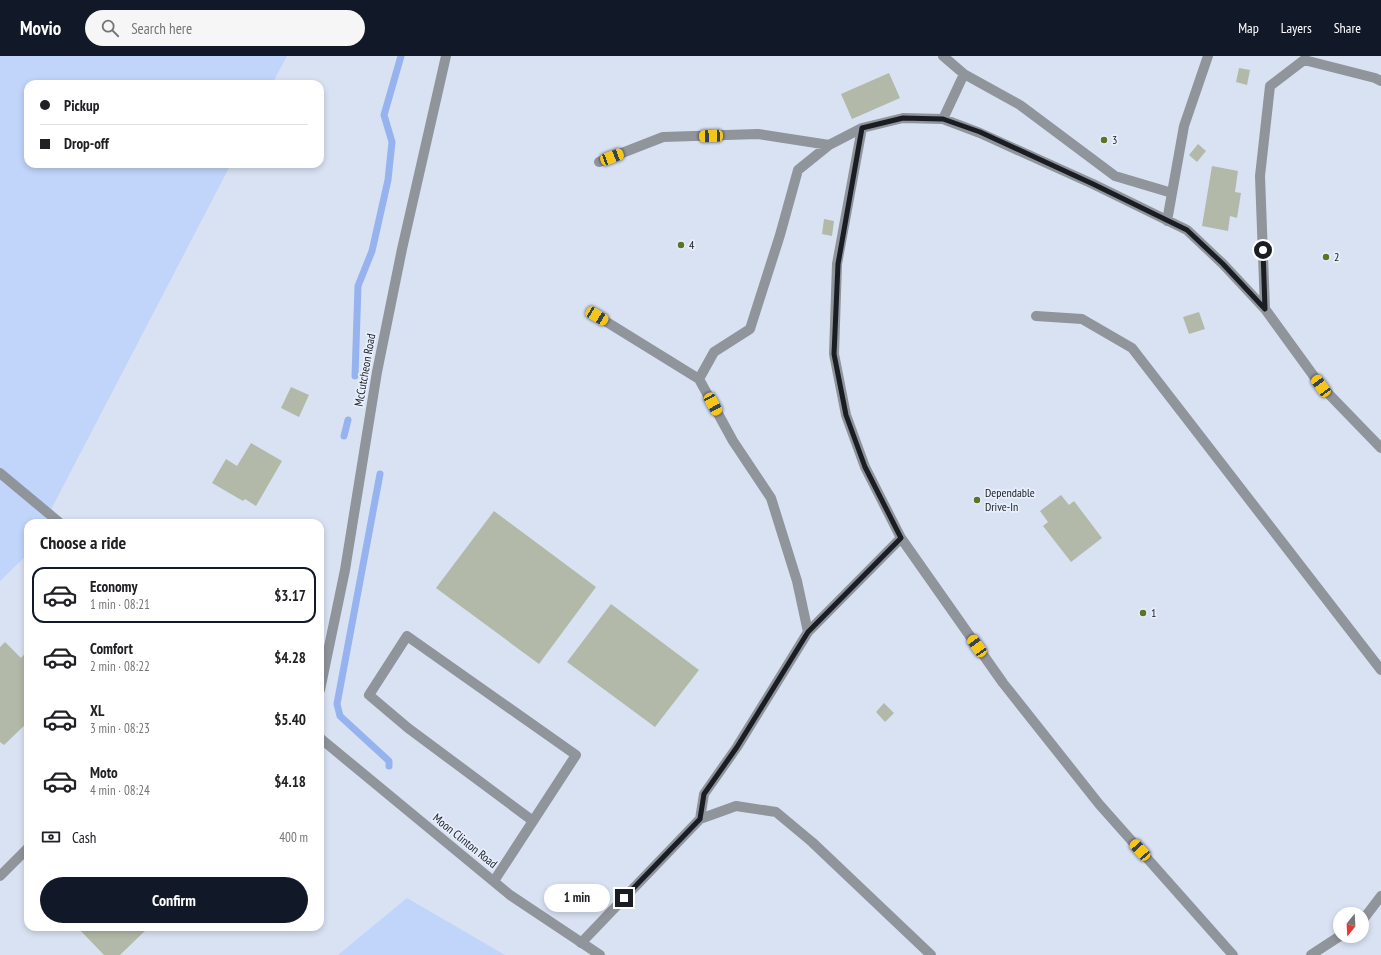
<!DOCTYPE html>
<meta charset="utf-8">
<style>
:root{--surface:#fff;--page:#f6f6f6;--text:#202124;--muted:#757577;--line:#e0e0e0;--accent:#111827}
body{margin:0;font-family:"PT Sans Narrow",sans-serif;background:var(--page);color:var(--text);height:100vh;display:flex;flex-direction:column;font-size:15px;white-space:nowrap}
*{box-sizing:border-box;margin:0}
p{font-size:13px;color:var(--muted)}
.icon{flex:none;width:22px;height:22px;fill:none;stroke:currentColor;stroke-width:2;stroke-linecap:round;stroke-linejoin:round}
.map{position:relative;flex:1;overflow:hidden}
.side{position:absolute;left:24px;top:463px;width:300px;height:412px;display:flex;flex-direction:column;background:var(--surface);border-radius:12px;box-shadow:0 2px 6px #0003}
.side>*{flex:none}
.banner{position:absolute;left:24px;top:24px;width:300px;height:88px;border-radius:12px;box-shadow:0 2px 6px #0003;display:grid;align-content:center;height:88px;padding:0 16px;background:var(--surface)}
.needle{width:26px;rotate:198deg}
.tools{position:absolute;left:1333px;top:851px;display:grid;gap:8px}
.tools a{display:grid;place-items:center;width:36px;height:36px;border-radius:50%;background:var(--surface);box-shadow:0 2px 6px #0003;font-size:20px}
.end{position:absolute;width:18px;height:18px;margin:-9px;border:5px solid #1a1d23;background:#fff;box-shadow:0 0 0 2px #fff}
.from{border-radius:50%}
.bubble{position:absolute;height:28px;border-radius:14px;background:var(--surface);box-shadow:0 2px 6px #0003;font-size:13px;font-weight:800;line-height:28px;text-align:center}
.car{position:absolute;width:12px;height:24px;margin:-12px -6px;border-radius:5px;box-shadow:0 0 3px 1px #0007;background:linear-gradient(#f5c518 24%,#345 0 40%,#f5c518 0 76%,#345 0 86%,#f5c518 0)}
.banner b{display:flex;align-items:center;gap:14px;height:38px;font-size:15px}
.banner b+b{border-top:1px solid var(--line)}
.banner i{width:10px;height:10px;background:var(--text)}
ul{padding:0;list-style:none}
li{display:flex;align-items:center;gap:12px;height:56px;margin:0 8px 6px;padding:0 8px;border:2px solid transparent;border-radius:12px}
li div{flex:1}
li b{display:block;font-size:15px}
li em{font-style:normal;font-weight:800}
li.current{border-color:var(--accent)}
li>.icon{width:36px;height:36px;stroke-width:1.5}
h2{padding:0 16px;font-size:18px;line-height:48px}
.pay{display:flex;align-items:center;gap:10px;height:44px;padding:0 16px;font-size:15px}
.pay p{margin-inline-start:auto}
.button{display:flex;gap:8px;margin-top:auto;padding:8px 16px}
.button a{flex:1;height:46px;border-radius:24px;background:var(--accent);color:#fff;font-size:16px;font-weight:800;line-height:46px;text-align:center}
header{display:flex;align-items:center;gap:24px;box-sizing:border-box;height:56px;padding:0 20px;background:var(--accent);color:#fff}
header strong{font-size:19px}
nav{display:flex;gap:22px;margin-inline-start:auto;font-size:14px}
.search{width:280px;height:36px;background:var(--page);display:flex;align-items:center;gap:10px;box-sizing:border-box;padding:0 14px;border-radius:22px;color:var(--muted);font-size:15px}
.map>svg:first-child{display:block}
.green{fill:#c1d4fa}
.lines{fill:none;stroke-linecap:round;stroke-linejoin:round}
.stream{stroke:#96b3ef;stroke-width:7}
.building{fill:#b2b9a8}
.service{stroke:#90949b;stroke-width:10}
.minor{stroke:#90949b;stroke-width:10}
.tertiary{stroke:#90949b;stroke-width:10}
.route{stroke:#1a1d23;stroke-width:5}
.poi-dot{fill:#5b7426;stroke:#e8effc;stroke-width:1.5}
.labels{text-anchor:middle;stroke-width:3.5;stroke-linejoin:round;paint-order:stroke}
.poi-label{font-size:12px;fill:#1a1d23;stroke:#e8effc;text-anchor:start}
.street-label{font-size:12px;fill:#1a1d23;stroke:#e8effc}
</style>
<header>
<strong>Movio</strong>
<div class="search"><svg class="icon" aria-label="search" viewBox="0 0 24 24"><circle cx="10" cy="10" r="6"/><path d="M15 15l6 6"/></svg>Search here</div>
<nav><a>Map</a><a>Layers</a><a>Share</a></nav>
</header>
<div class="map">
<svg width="1381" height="899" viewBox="0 0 1381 899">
<rect width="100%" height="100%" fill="#d9e2f3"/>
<path class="green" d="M0,0H287L272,28H28V108H231L44,467H28V497L26,500L0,525Z
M407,842L505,899H338Z"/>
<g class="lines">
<path class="stream" d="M355,320L358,230L372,195L388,124L392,86L384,59L401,0
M344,380L348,364
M380,418L337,648L340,660L389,705V710"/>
</g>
<path class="building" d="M1239,12L1250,14L1247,29L1236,26Z
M889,17L900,42L852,63L841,38Z
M1198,88L1206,95L1197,106L1189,99Z
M1212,110L1238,115L1235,136L1241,137L1237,162L1230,160L1228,175L1202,170Z
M824,163L834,165L832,180L822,178Z
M1199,256L1205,273L1189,278L1183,261Z
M291,331L309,339L299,361L281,352Z
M251,387L282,405L256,450L245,443L243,445L212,427L226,403L237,410Z
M1061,439L1069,449L1074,445L1102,482L1071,506L1043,470L1048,466L1040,455Z
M494,455L596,531L539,608L436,532Z
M611,548L699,614L655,671L567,606Z
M5,586L21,602L28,594V666L4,689L0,686V591Z
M884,647L894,657L885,666L876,656Z
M77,871H149L120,899H104Z"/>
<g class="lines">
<path class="service" d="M943,0L964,18L1020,49L1115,120L1172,137
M943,63L964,18
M599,106L663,81L758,78L829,89
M1167,165L1184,70L1208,0
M1265,253L1260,120L1270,30L1304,4L1375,22L1381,25
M597,260L699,323
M1036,260L1082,263L1132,292L1381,614
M901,482L1003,627L1099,748L1233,899
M808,576L901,482L865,411L846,359L834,298L837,208L862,72
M700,763L704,738L737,691L808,576L797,525L771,442L733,385L699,323L714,296L750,273L780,179L798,114L829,89L862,72L903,62L943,63L980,77L1093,128L1187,174L1223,208L1265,253L1321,330L1381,392
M0,820L28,792
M494,825L576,699L407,580L369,639L408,672L533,765
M1362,865L1381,840
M581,887L700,763L736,750L776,756L812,786L931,899
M1311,899L1340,880"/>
<path class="minor" d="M320,634L345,514L377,316L402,193L446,0"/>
<path class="tertiary" d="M0,417L60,467
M320,682L510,839L600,899"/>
</g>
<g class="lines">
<path class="route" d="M624,842L700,763L704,738L737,691L808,576L901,482L865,411L846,359L834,298L838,208L862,72L903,62L943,63L980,76L1093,128L1187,174L1223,208L1265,253L1263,194"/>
</g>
<g class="poi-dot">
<circle cx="1104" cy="84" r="4"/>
<circle cx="681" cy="189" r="4"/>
<circle cx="1326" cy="201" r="4"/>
<circle cx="977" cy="444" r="4"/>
<circle cx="1143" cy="557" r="4"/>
</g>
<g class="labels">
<g class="poi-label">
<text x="1112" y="88">3</text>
<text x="689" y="193">4</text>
<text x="1334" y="205">2</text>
<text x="985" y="441">Dependable<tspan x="985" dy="14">Drive-In</tspan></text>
<text x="1151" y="561">1</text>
</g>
<g class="street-label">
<text transform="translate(365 314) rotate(-80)" y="4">McCutcheon Road</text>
<text transform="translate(465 785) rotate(39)" y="4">Moon Clinton Road</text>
</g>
</g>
</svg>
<div class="tools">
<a><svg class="needle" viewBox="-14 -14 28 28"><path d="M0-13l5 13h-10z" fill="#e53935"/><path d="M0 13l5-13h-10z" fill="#757577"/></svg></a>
</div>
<i class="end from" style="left:1263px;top:194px"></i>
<i class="end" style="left:624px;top:842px"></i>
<div class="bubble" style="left:544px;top:828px;width:66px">1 min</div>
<i class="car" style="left:711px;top:80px;rotate:268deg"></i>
<i class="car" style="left:612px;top:101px;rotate:69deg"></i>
<i class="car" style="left:597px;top:260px;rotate:121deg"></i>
<i class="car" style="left:1321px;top:330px;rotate:324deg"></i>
<i class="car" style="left:713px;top:348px;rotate:151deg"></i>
<i class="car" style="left:977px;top:590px;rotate:325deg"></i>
<i class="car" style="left:1140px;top:794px;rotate:318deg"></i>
<div class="banner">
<b><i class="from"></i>Pickup</b>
<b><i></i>Drop-off</b>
</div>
<section class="side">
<h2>Choose a ride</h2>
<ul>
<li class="current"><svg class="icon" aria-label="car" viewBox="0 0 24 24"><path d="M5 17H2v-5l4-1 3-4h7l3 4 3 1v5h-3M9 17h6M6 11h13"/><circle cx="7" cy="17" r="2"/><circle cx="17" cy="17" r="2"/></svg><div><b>Economy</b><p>1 min · 08:21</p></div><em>$3.17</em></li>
<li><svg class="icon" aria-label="car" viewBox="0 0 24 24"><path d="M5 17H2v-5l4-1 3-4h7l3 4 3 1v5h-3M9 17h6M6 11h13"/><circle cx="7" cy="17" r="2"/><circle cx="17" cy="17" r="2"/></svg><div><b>Comfort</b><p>2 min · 08:22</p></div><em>$4.28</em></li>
<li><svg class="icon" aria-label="car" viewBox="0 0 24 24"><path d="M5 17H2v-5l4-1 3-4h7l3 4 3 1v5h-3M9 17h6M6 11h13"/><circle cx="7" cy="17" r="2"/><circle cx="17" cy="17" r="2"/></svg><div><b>XL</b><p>3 min · 08:23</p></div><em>$5.40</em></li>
<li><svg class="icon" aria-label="car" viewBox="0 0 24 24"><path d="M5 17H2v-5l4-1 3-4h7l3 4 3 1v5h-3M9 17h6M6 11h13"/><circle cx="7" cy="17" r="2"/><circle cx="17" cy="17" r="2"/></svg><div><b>Moto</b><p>4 min · 08:24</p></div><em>$4.18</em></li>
</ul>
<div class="pay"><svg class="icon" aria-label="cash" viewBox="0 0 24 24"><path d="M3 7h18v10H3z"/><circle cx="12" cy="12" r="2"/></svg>Cash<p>400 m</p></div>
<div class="button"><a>Confirm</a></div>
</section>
</div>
